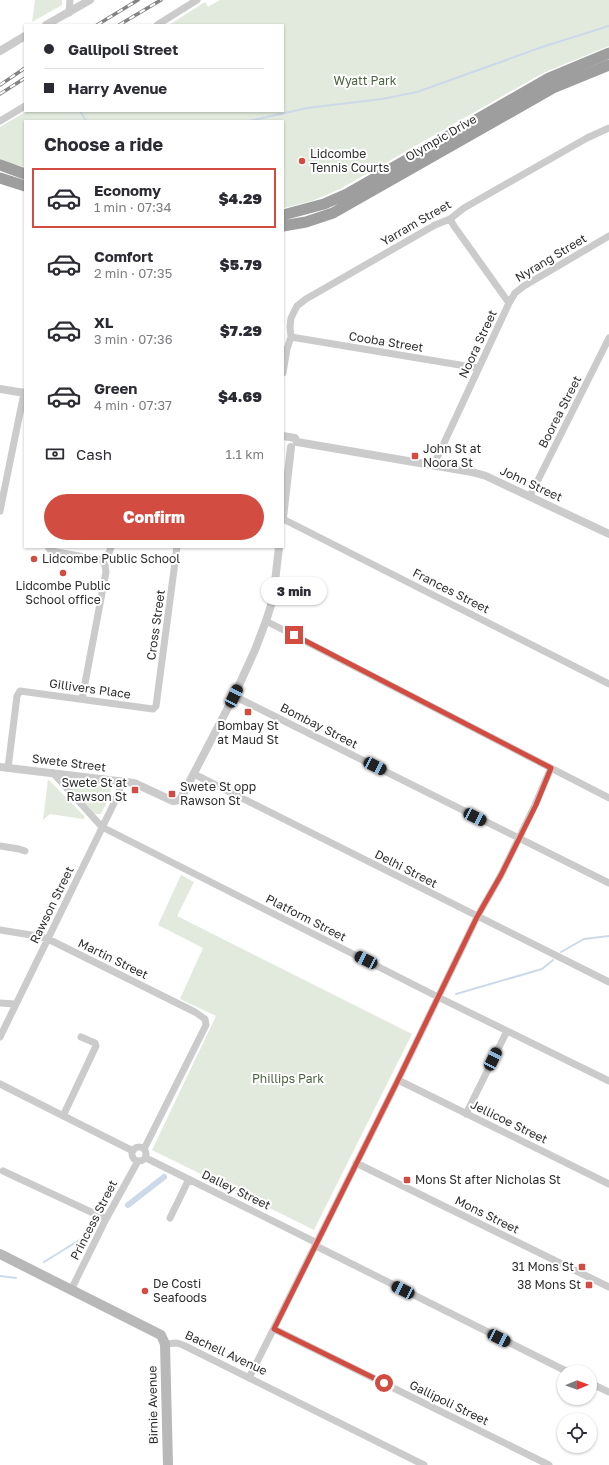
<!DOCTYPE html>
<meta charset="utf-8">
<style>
:root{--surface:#fff;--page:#f2f2f3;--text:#2b2b33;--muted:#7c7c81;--line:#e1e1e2;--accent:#d34c42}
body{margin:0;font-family:"Golos Text",sans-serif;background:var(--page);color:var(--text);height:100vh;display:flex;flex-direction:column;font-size:15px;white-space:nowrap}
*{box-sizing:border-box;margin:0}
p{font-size:13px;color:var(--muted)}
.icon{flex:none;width:22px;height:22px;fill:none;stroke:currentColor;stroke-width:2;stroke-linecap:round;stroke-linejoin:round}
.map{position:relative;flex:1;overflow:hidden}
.details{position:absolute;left:24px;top:120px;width:260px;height:428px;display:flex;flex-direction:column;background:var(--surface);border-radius:0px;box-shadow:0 1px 3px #0004}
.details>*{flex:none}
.hud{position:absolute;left:24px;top:24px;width:260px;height:88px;border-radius:0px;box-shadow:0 1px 3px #0004;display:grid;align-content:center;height:88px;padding:0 20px;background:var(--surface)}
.needle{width:26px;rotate:89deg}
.fabs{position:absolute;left:557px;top:1365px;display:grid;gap:8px}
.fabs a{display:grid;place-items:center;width:40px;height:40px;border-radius:50%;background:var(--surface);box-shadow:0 1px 3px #0004;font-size:20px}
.end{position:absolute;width:18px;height:18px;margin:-9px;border:5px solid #d34c42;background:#fff;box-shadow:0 0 0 2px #fff}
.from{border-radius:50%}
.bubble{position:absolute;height:28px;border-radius:14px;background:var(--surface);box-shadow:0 1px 3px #0004;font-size:13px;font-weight:800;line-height:28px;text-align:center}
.car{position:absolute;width:12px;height:24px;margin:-12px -6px;border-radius:5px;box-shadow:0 0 3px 1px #0007;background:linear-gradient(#222 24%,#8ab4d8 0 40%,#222 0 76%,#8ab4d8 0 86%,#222 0)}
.hud b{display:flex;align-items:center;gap:14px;height:38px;font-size:15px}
.hud b+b{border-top:1px solid var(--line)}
.hud i{width:10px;height:10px;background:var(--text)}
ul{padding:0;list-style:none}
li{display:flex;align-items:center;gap:12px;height:60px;margin:0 8px 6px;padding:0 12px;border:2px solid transparent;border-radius:0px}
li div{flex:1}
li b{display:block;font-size:15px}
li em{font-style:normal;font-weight:800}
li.on{border-color:var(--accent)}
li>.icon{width:36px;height:36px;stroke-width:1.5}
h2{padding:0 20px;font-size:18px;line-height:48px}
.pay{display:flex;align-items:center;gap:10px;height:44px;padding:0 20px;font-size:15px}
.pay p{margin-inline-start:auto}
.cta{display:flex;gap:8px;margin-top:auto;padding:8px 20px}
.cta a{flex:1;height:46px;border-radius:24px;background:var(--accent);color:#fff;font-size:16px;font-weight:800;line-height:46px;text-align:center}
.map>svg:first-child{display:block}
.green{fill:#e2eadd}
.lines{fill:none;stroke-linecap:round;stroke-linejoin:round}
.stream{stroke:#cbd9e8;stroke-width:2}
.canal{stroke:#cbd9e8;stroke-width:6}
.minor{stroke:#cbcbcb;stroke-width:7}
.tertiary{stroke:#cbcbcb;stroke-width:8}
.secondary{stroke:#b8b8b8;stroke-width:10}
.trunk{stroke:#9e9e9e;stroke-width:11}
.rail-casing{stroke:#838383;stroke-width:3.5}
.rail{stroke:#fff;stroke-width:2;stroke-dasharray:6;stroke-linecap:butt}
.route{stroke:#d34c42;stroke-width:5}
.poi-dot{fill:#d34c42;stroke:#fff;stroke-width:1.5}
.labels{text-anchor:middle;stroke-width:4;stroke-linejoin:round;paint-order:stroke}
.park-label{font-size:12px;fill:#4c6540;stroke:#fff}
.street-label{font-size:12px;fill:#2e2e2e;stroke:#fff}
.poi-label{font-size:12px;fill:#2e2e2e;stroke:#fff;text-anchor:start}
</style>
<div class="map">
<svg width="609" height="1465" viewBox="0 0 609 1465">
<rect width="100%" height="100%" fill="#fff"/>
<path class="green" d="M35,0H62V5L32,22Z
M220,0H609V46L543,73L340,189L312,201L284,208H283V121H25V167L0,161V127L27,111H283V25H169L205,2L208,7Z
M48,779L85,817L83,819L50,814L43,820Z
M72,779L103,784L110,787L111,794L101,814H95L67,784L68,781Z
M181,875L194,882L177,916L412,1034L314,1230L152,1150L216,1016L180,999L203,948L158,925Z"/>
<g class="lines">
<path class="stream" d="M80,111L86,121
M249,121L307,108L382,99L417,92L545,46L609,26
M561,952L584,939L609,936
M456,994L542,969L553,960
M44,1262L94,1231
M0,1276L16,1278"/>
<path class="canal" d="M128,1205L164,1177"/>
<path class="minor" d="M69,13L70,0
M157,25L197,0
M0,121L25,106
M509,303L515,293L524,286L609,236
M291,337L478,368
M283,373L287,349L291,337L290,327L291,318L297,306L306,299L435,225L450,219L464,208L587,138L609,128
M435,466L437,458L509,303L454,226L450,219
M530,496L609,338
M0,511L24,393
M283,519L609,684
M48,547L51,551L102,560
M102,560L109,553L111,547
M266,621L609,798
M234,696L609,883
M82,699L106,572L105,565L102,560
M8,768L17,696L20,691L153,709L156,706L177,547
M53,773L102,827L444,1000L609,1081
M194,774L609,982
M0,846L19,849L25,851
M0,930L37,936L48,939L195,1012L205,1019L206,1025L144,1149
M0,1003L15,1004
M0,1037L119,793L121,781
M398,1080L609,1184
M0,1084L133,1151
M466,1114L507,1031
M63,1116L96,1046L95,1043L81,1037
M132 1154a7 7 0 1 1 14 0a7 7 0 1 1-14 0Z
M146,1158L317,1243
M356,1163L609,1287
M3,1171L106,1219
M170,1218L189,1179
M316,1246L568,1372
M71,1290L106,1219L138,1161
M274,1329L549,1465
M165,1344L177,1343L183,1345L424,1465
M249,1378L398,1080L477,917L501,875L535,805L551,768
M590,1383L609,1392"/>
<path class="tertiary" d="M46,25L90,0
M0,51L25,36
M0,389L25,393
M283,436L295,438L297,442
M297,442L472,472L486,476L609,534
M283,518L291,447
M0,767L134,783L173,801L180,800L234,696L255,650L266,621L273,599L279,547"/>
<path class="secondary" d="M0,1254L161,1335L165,1344L168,1465"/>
<path class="trunk" d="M0,165L25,174
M0,178L25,186
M283,215L324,204L347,194L549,78L609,53
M283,226L306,222L333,213L553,88L609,65"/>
<defs>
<path id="rail" d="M97,25L138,0
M119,25L161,0
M0,85L25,68
M0,94L25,78"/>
</defs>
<use href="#rail" class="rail-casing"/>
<use href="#rail" class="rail"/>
</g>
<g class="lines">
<path class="route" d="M294,635L551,768L536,805L501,875L477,917L398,1080L274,1329L384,1383"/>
</g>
<g class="poi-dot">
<circle cx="302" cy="161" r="4"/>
<rect x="411" y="452" width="8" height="8" rx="2"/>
<circle cx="34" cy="559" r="4"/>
<circle cx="63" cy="573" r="4"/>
<rect x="244" y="708" width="8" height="8" rx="2"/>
<rect x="131" y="786" width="8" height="8" rx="2"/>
<rect x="168" y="790" width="8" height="8" rx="2"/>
<rect x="403" y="1176" width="8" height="8" rx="2"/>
<rect x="578" y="1263" width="8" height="8" rx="2"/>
<rect x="585" y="1281" width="8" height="8" rx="2"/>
<circle cx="145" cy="1291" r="4"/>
</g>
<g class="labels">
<g class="park-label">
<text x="365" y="85">Wyatt Park</text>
<text x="288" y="1083">Phillips Park</text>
</g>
<g class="street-label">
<text transform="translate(441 138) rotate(-30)" y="4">Olympic Drive</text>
<text transform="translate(416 223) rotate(-30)" y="4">Yarram Street</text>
<text transform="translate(551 258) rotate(-31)" y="4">Nyrang Street</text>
<text transform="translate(386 342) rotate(9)" y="4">Cooba Street</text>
<text transform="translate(478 344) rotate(-65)" y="4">Noora Street</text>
<text transform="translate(560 412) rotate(-63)" y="4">Boorea Street</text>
<text transform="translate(531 484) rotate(25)" y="4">John Street</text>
<text transform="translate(451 591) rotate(27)" y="4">Frances Street</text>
<text transform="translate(156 625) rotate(-82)" y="4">Cross Street</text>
<text transform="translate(90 689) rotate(8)" y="4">Gillivers Place</text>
<text transform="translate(319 726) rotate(27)" y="4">Bombay Street</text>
<text transform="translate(69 763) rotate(7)" y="4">Swete Street</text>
<text transform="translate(406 869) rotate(27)" y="4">Delhi Street</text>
<text transform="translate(52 905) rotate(-64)" y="4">Rawson Street</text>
<text transform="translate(306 918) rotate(27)" y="4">Platform Street</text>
<text transform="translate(113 959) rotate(26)" y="4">Martin Street</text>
<text transform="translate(509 1122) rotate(26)" y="4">Jellicoe Street</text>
<text transform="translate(236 1190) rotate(26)" y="4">Dalley Street</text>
<text transform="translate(487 1215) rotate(26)" y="4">Mons Street</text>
<text transform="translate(94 1220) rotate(-63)" y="4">Princess Street</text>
<text transform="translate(226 1353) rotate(25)" y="4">Bachell Avenue</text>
<text transform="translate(449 1403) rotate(26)" y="4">Gallipoli Street</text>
<text transform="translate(153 1405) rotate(-91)" y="4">Birnie Avenue</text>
</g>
<g class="poi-label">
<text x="310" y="158">Lidcombe<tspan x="310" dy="14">Tennis Courts</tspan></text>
<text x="423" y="453">John St at<tspan x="423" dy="14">Noora St</tspan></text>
<text x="42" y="563">Lidcombe Public School</text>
<text x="63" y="590" text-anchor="middle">Lidcombe Public<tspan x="63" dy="14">School office</tspan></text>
<text x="248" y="730" text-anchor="middle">Bombay St<tspan x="248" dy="14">at Maud St</tspan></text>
<text x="127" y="787" text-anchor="end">Swete St at<tspan x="127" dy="14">Rawson St</tspan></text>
<text x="180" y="791">Swete St opp<tspan x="180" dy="14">Rawson St</tspan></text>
<text x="415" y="1184">Mons St after Nicholas St</text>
<text x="574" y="1271" text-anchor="end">31 Mons St</text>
<text x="153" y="1288">De Costi<tspan x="153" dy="14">Seafoods</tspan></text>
<text x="581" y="1289" text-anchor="end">38 Mons St</text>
</g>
</g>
</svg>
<div class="fabs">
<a><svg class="needle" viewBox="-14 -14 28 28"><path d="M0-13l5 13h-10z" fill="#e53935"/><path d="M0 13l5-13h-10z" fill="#7c7c81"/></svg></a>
<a><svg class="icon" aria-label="locate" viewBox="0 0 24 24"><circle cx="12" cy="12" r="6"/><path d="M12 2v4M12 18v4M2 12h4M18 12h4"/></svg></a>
</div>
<i class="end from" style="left:384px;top:1383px"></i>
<i class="end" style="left:294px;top:635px"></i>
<div class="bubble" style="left:261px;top:577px;width:66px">3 min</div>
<i class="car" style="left:234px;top:696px;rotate:26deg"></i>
<i class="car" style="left:375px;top:766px;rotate:117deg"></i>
<i class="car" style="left:475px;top:817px;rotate:117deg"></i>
<i class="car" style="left:366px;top:960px;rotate:297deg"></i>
<i class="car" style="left:493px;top:1059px;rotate:26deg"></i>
<i class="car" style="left:403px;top:1290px;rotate:297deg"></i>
<i class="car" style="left:499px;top:1338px;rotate:117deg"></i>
<div class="hud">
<b><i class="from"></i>Gallipoli Street</b>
<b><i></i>Harry Avenue</b>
</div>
<section class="details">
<h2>Choose a ride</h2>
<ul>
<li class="on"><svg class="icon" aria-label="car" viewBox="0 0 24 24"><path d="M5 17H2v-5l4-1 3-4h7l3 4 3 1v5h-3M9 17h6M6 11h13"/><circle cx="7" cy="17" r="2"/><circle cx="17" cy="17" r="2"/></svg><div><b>Economy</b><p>1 min · 07:34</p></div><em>$4.29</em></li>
<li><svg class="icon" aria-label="car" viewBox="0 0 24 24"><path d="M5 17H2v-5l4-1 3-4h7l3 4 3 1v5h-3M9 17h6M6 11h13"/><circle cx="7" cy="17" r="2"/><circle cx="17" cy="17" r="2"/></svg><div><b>Comfort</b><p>2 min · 07:35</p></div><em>$5.79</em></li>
<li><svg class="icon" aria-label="car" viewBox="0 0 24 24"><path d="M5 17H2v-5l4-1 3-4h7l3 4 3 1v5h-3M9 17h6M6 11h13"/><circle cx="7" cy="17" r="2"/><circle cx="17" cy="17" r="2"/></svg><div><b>XL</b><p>3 min · 07:36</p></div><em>$7.29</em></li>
<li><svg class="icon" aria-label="car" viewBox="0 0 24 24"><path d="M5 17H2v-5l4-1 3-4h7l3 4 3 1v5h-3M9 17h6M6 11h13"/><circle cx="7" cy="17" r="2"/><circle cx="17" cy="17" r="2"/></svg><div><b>Green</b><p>4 min · 07:37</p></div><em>$4.69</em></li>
</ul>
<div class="pay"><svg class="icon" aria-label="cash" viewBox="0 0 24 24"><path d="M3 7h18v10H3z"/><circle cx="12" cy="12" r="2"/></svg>Cash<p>1.1 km</p></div>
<div class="cta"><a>Confirm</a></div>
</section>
</div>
